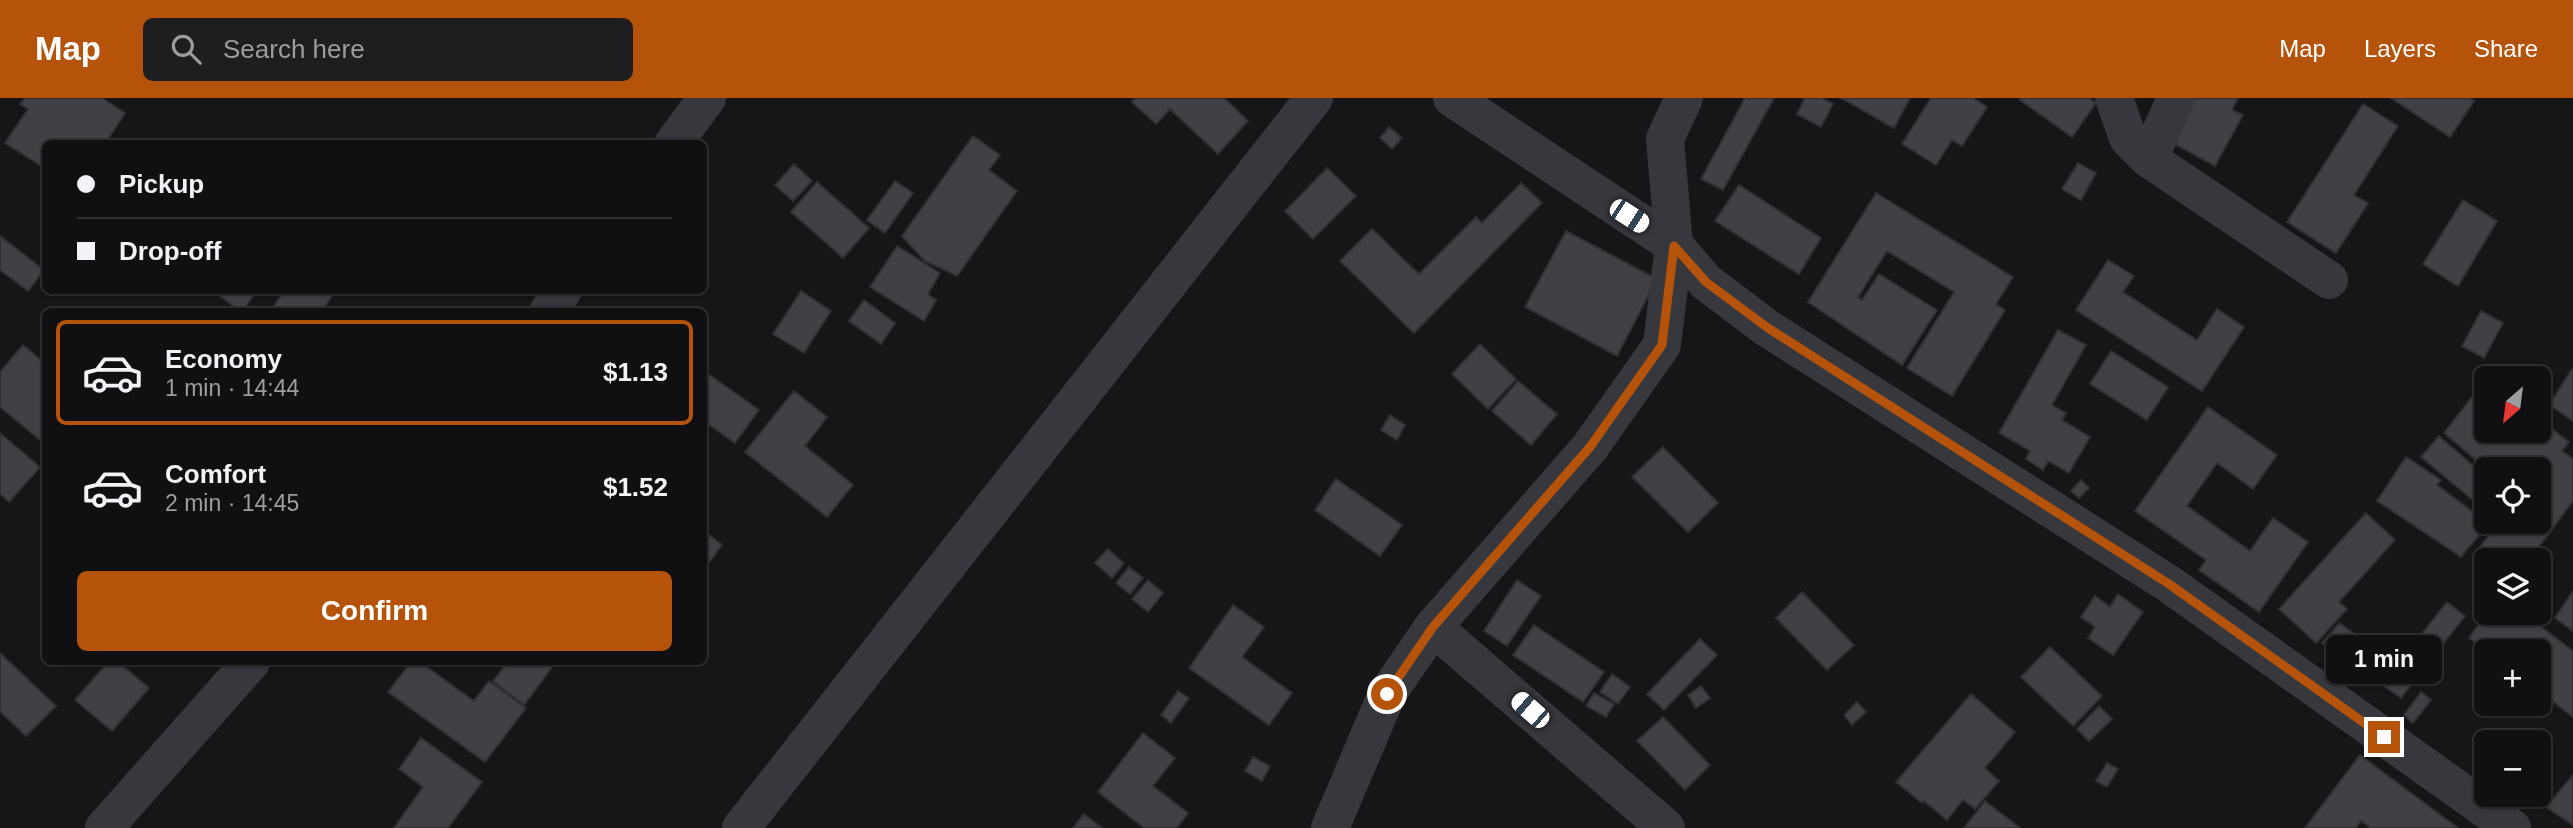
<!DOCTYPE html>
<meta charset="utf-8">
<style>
:root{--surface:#101012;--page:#1e1e20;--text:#f1f3f6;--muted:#9c9d9f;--line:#303032;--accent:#b45309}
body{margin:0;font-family:Helvetica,sans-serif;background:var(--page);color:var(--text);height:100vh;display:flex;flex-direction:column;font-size:26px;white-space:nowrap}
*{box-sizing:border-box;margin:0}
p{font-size:23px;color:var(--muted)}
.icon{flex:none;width:38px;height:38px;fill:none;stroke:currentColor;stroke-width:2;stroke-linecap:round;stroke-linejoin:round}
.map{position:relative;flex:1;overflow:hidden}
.panel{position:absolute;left:42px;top:210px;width:665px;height:357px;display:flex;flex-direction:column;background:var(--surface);border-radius:10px;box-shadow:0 2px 5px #0004,0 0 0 2px var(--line)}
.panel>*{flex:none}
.hud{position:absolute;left:42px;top:42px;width:665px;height:154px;border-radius:10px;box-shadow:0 2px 5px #0004,0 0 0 2px var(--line);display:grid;align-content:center;height:154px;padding:0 35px;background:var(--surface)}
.needle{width:46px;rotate:208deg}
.fabs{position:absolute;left:2474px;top:268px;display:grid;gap:14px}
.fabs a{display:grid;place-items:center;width:77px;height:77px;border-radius:10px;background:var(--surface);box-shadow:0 2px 5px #0004,0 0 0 2px var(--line);font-size:35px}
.end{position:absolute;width:32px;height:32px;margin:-16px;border:9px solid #b45309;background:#fff;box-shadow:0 0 0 4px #fff}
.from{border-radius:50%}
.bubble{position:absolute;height:49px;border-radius:10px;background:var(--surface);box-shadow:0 2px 5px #0004,0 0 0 2px var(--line);font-size:23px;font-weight:700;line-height:49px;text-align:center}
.car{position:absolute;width:21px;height:42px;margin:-21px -10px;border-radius:9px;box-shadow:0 0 5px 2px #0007;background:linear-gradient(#fff 24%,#345 0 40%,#fff 0 76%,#345 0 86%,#fff 0)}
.hud b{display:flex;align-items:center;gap:24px;height:66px;font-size:26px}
.hud b+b{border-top:2px solid var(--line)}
.hud i{width:18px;height:18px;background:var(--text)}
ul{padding:12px 0 0;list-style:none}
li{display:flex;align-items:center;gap:21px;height:105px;margin:0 14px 10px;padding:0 21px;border:4px solid transparent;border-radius:10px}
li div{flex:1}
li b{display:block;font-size:26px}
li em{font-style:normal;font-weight:700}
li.active{border-color:var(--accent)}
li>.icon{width:63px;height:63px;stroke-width:1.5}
.primary-button{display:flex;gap:14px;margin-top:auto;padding:14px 35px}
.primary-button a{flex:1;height:80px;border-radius:10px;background:var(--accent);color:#fff;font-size:28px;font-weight:700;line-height:80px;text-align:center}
header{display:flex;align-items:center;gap:42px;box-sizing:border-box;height:98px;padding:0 35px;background:var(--accent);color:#fff}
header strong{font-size:33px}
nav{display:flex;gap:38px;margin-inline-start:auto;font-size:24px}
.search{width:490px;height:63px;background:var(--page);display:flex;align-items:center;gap:18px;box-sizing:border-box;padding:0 24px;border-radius:10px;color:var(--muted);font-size:26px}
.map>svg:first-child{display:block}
.building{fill:#404145;stroke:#303034;stroke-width:2}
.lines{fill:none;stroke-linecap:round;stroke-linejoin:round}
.street{stroke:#37383d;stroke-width:38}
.route{stroke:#b45309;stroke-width:9}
</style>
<header>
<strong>Map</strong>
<div class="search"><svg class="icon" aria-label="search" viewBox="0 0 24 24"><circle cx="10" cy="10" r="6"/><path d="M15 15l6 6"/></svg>Search here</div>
<nav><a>Map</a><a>Layers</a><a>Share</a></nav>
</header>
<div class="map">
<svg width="2573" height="730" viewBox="0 0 2573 730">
<rect width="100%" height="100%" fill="#161618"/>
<path class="building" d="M25,0H102L125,15L105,46H46V71L5,45L28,11L20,6Z
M1136,0H1224L1248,23L1218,56L1170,11L1156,26L1132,4Z
M1745,0H1774L1723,92L1701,81Z
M1805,0H1822L1833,6L1821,29L1797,16Z
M1841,0H1910L1894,30Z
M1931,0H1973L1987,9L1962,48L1952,42L1936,67L1902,46Z
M2021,0H2089L2096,5L2072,39L2020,2Z
M2195,0H2238L2232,12L2243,17L2215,68L2171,44Z
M2391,0H2469L2474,3L2450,39Z
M2363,6L2398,28L2354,97L2368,105L2336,155L2287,124Z
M1389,29L1402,40L1392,51L1380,40Z
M973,38L1000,57L989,72L1017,93L957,178L925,163L902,138Z
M2078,65L2096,75L2081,102L2062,91Z
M794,66L812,83L793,103L775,87Z
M1327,70L1356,98L1313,141L1285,113Z
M895,83L913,95L885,135L867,122Z
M817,84L869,130L843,160L791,114Z
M1521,85L1542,105L1414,235L1340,163L1372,131L1419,176L1476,119L1482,125Z
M1739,87L1821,140L1799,176L1715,123Z
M1876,95L2013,179L1996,206L2005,212L1952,298L1907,270L1954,194L1887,153L1858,199L1862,202L1879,176L1937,212L1902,267L1808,204Z
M2463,102L2497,123L2458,188L2423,166Z
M1566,133L1657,181L1617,258L1525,209Z
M0,138L44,172L28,193L0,172Z
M897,148L940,175L928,196L936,202L924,223L870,189Z
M2108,162L2134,178L2123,194L2197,242L2217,211L2244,229L2202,293L2076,212Z
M211,192H257L242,214Z
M284,192H336L321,214H270Z
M801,193L831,213L804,255L773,236Z
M864,202L895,225L881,246L849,223Z
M2481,213L2503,225L2484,260L2462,248Z
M2058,232L2086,247L2052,307L2066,315L2062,322L2090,339L2069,375L2048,363L2043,372L2026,361L2030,353L1999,335Z
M1480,246L1516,281L1488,311L1452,276Z
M23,247L46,266V347L0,309V274Z
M2111,253L2168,289L2147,322L2090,286Z
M2572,271L2573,272V323L2549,307Z
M704,273L759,312L735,345L704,323Z
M2486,281L2487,332H2539V321L2569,344L2562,353L2573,361V403L2529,462H2487V466L2474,457L2499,424H2539V371H2487L2444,335Z
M1518,283L1557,316L1531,347L1492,313Z
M794,293L827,319L805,348L853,387L827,419L745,354Z
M2208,309L2277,357L2253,391L2217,365L2187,408L2250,453L2273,420L2308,444L2259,514L2199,472L2206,462L2135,413Z
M1390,317L1405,327L1397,342L1381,332Z
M0,335L40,369L9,404L0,396Z
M2439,338L2487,380V414L2421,359Z
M1663,349L1718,405L1688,434L1632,379Z
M2406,359L2441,382L2437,387L2487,424H2490L2461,459L2377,403Z
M1336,381L1402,427L1380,458L1315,412Z
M2081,382L2089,390L2079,400L2071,393Z
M2366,415L2395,442L2339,504L2347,511L2316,545L2279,511Z
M704,433L722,447L704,471Z
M1108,451L1124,465L1112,480L1095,465Z
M1129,469L1143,480L1130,496L1116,485Z
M1148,482L1163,495L1148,514L1132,501Z
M1517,482L1541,498L1507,548L1484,533Z
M2573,493V533L2555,520Z
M1802,494L1854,547L1827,572L1776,520Z
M2118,496L2143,514L2113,557L2088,540L2095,529L2081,519L2095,498L2110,509Z
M2447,504L2465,518L2401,600L2322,545L2339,525L2398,566Z
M1233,507L1264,529L1242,559L1292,595L1269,627L1189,570Z
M2488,514H2522L2573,553V619L2539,593V553H2487L2469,540Z
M1534,527L1604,574L1583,604L1513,557Z
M1700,541L1717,557L1664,612L1647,596Z
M2050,549L2102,598L2073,628L2021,579Z
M0,555L56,608L26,638L0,613Z
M108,564H118L149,590L112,633L75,602Z
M411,564H420L474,603L489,583L526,610L485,664L388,594Z
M508,564H556L524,607L493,583Z
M1612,576L1630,589L1618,606L1600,594Z
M1701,588L1710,600L1696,610L1688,597Z
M1178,593L1189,600L1171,625L1161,617Z
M2421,594L2431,602L2413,625L2404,617Z
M1594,595L1614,606L1606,619L1586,608Z
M1971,596L2015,634L1985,670L1999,683L1975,711L1963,702L1947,722L1924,703L1922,705L1896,684Z
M1857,604L1866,614L1852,627L1844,617Z
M2099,608L2112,621L2089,643L2077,631Z
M1663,619L1710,667L1685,692L1637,643Z
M1143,635L1175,660L1153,688L1188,715L1177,730H1144L1098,694Z
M421,640L482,684L448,730H394L423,689L399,671Z
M2360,657L2458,730H2371L2361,723L2356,730H2305Z
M1253,659L1270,668L1262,683L1245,673Z
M2107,665L2118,671L2107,689L2096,683Z
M2573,677V727L2546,709Z
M1985,703L2020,730H1964Z
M1084,716L1102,730H1073Z"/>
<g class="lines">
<path class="street" d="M1684,0L1665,41L1674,147L1706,184L1767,230L2169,486L2512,730
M2114,0L2128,40L2149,61L2329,182
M673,46L707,0
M2149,61L2176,0
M548,214L563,192
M1433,529L1666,730
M104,730L251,564
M741,730L1314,0
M1330,730L1387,596L1433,529L1590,349L1662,247L1674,147L1452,0"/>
</g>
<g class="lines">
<path class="route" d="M1387,596L1433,529L1590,349L1662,247L1674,148L1706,184L1768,230L2169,486L2384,639"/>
</g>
</svg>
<div class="fabs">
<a><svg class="needle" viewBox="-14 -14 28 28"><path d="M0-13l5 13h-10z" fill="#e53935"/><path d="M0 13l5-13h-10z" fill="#9c9d9f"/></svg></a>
<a><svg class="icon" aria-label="locate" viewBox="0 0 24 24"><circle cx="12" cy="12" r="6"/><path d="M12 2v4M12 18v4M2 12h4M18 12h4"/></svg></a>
<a><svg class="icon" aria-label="layers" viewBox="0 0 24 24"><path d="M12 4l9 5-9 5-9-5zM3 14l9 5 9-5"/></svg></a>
<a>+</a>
<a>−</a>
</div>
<i class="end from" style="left:1387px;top:596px"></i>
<i class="end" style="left:2384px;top:639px"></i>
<div class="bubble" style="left:2326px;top:537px;width:116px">1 min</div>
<i class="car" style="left:1629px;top:118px;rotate:123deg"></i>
<i class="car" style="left:1530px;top:612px;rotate:311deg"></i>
<div class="hud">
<b><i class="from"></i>Pickup</b>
<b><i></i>Drop-off</b>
</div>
<section class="panel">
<ul>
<li class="active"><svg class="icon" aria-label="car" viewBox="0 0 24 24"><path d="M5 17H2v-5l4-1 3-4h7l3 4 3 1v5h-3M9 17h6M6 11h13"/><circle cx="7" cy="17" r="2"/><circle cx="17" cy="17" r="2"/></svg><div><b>Economy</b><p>1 min · 14:44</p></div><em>$1.13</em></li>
<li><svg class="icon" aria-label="car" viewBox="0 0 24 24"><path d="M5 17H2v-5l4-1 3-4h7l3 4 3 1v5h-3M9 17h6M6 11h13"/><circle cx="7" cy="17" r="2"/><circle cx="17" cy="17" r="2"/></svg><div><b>Comfort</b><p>2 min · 14:45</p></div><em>$1.52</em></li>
</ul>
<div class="primary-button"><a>Confirm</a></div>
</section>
</div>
